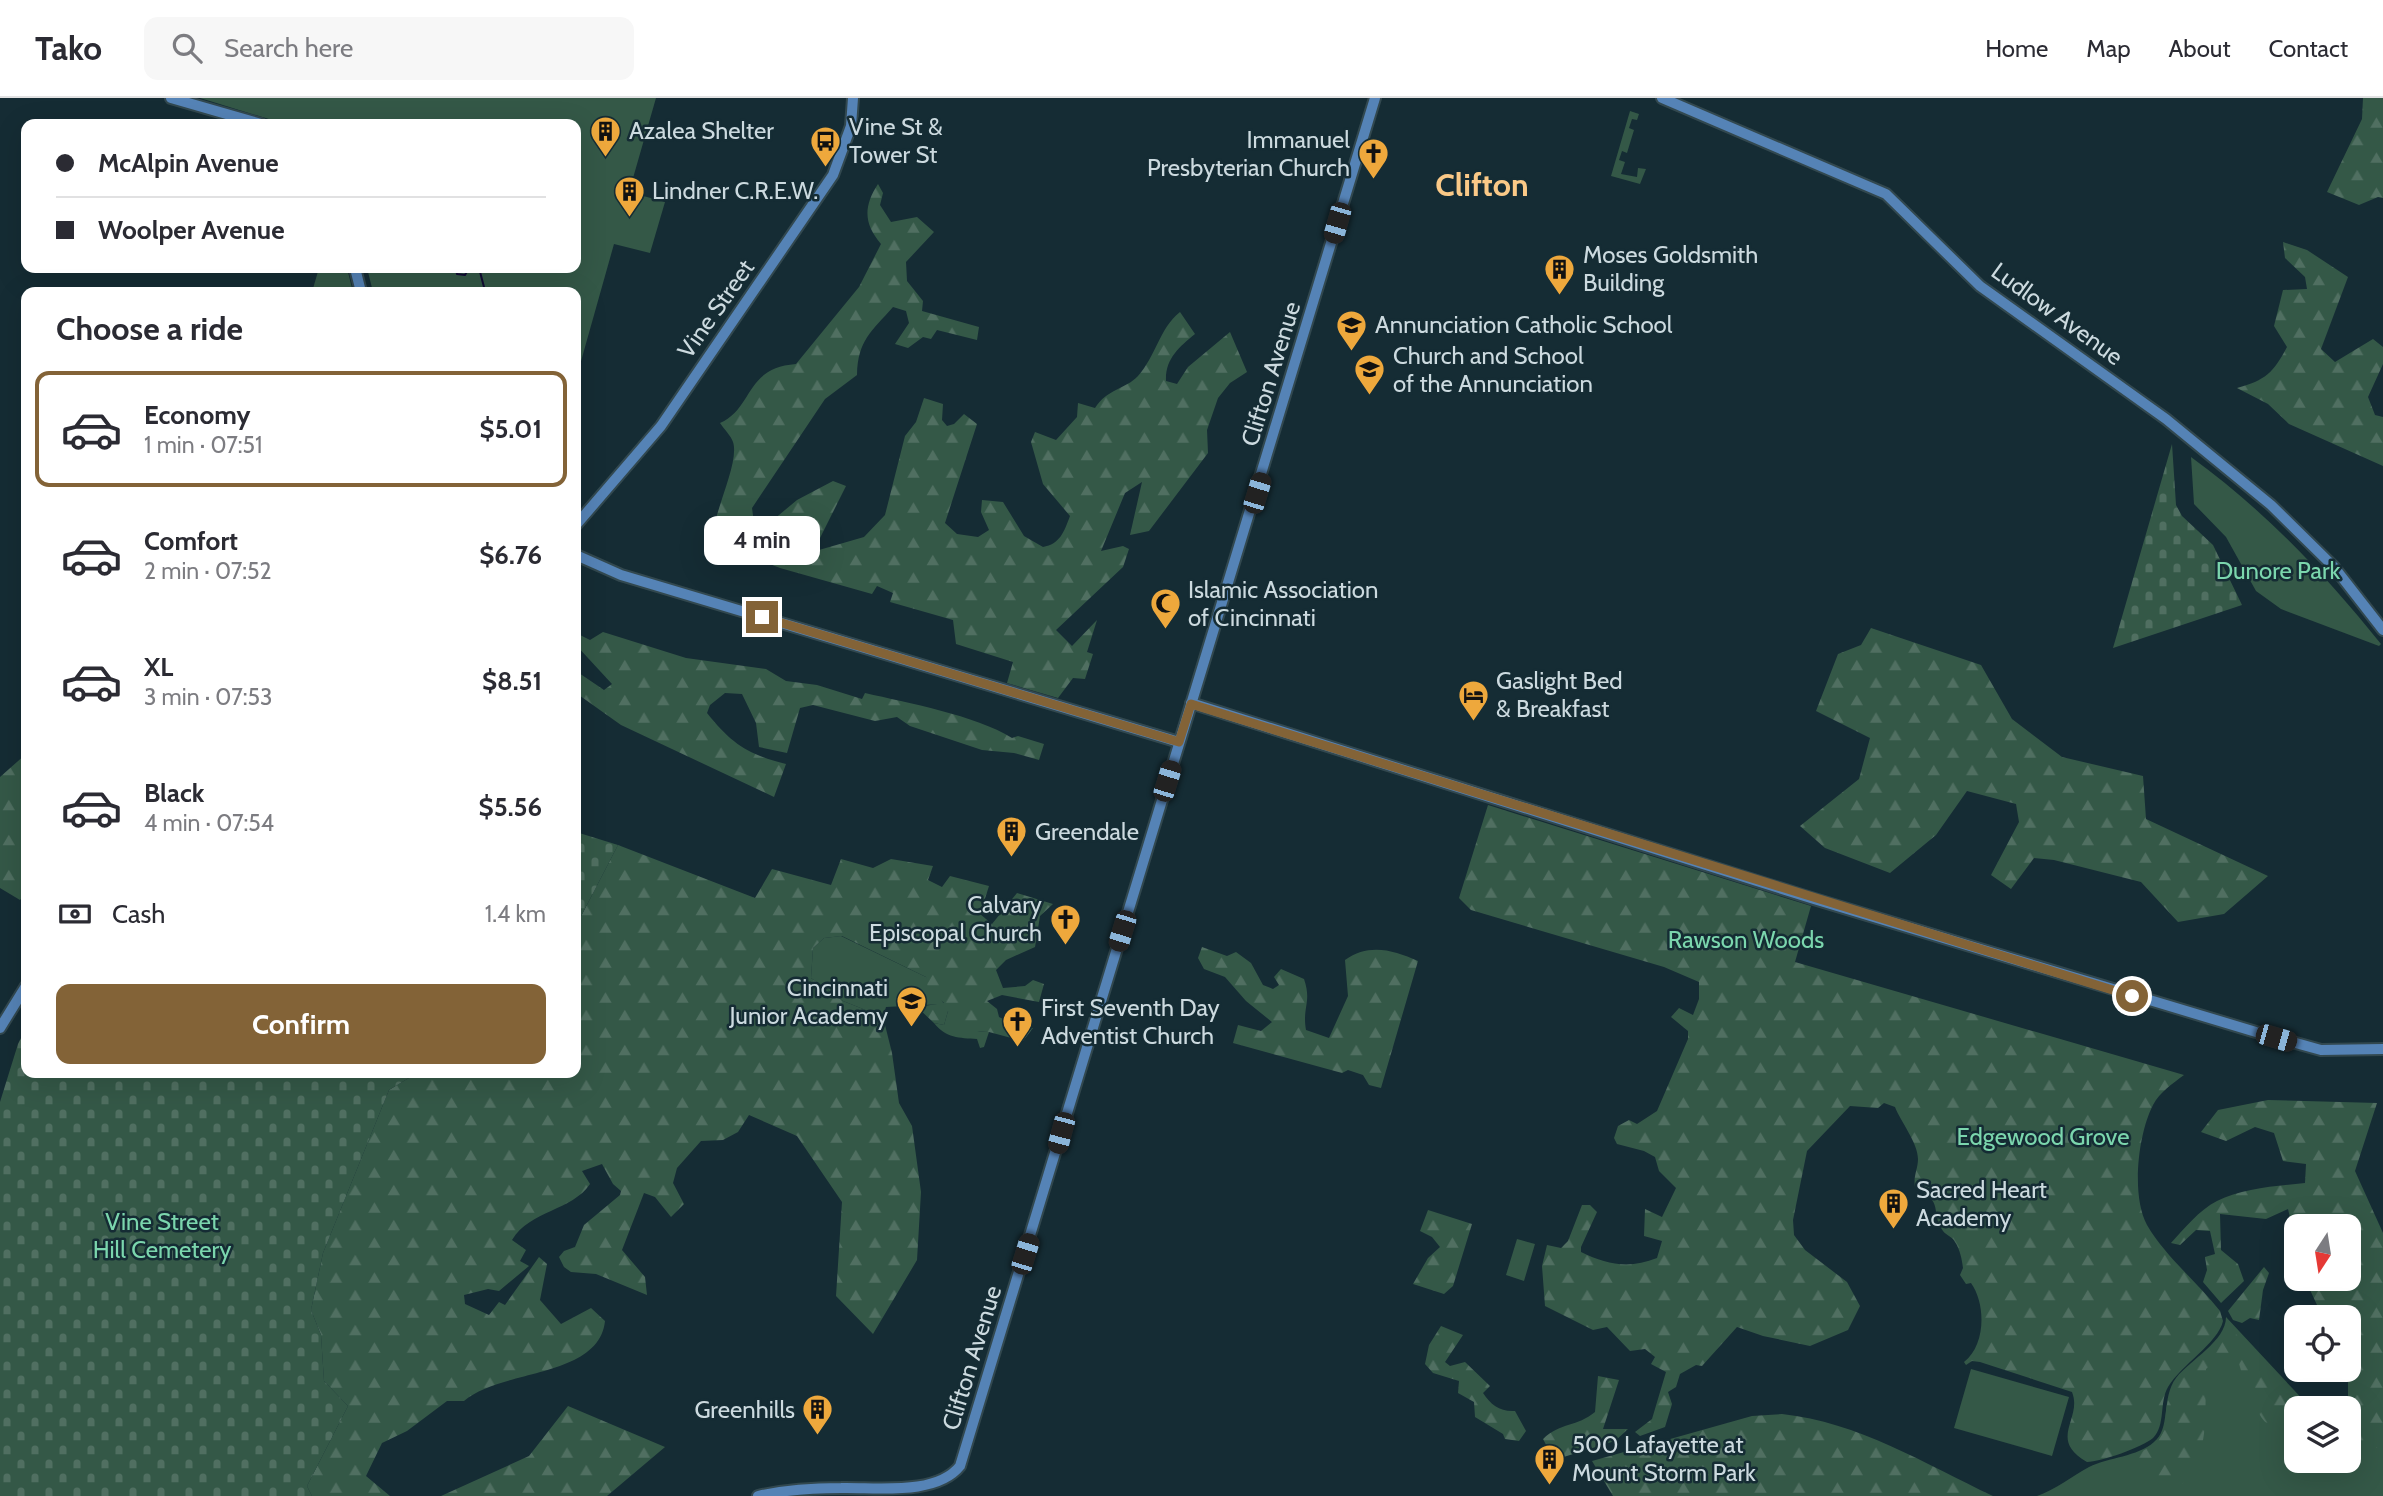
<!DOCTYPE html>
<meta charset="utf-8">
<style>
:root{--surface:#fff;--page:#f7f7f7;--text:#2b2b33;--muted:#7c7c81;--line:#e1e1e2;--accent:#836337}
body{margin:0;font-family:Cabin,sans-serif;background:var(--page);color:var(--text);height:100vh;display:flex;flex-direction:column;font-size:26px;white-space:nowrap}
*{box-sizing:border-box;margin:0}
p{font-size:23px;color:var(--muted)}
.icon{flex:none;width:38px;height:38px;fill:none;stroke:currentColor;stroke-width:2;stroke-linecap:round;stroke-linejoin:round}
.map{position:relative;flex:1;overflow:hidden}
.drawer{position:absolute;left:21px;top:189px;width:560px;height:791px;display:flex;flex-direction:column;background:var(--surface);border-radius:14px;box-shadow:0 7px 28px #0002}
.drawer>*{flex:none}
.top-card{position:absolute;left:21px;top:21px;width:560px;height:154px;border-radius:14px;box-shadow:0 7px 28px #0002;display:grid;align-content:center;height:154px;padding:0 35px;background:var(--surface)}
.needle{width:46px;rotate:192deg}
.controls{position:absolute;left:2284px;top:1116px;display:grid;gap:14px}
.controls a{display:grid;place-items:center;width:77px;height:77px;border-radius:14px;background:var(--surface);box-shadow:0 7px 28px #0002;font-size:35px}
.end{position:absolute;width:32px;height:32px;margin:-16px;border:9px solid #836337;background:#fff;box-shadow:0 0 0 4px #fff}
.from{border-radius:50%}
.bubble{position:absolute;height:49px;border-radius:14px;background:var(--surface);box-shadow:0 7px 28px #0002;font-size:23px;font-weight:700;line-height:49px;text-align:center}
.car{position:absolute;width:21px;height:42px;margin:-21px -10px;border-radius:9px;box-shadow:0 0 5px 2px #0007;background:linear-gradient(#222 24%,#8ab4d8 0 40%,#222 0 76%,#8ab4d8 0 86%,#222 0)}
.top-card b{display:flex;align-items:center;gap:24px;height:66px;font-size:26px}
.top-card b+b{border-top:2px solid var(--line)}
.top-card i{width:18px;height:18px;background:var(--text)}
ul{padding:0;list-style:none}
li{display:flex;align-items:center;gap:21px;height:116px;margin:0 14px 10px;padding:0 21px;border:4px solid transparent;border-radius:14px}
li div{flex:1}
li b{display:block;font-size:26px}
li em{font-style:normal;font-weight:700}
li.selected{border-color:var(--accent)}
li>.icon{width:63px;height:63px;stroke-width:1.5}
h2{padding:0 35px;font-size:32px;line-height:84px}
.pay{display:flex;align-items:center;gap:18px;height:77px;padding:0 35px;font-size:26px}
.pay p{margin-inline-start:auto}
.action{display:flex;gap:14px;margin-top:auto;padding:14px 35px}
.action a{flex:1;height:80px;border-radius:14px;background:var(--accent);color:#fff;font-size:28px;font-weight:700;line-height:80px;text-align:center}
header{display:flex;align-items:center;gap:42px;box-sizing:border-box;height:98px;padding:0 35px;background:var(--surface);border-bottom:2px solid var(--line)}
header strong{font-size:33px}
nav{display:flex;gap:38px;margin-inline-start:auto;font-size:24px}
.search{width:490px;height:63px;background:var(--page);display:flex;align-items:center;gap:18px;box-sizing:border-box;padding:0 24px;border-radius:14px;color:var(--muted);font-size:26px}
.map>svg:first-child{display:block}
.green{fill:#345847;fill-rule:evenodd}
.forest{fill:url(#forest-firs)}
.cemetery{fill:url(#cemetery-stones)}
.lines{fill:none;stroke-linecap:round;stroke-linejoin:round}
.stream{stroke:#110b34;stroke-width:2}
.secondary-casing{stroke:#32484f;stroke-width:14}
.secondary{stroke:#5583b6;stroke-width:10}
.route{stroke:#836337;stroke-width:9}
.labels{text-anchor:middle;stroke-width:5;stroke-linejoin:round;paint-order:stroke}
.poi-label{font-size:24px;fill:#ccdadf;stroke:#152c34;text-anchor:start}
.street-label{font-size:24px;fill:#ccdadf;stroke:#152c34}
.park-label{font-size:24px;fill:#7bd6ad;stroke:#152c34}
.district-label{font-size:32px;font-weight:bold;fill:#fac987;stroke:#152c34}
</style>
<header>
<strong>Tako</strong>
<div class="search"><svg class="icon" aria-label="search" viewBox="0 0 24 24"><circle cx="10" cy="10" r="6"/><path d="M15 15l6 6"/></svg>Search here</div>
<nav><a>Home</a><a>Map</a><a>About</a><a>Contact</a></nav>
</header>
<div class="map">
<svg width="2383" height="1398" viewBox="0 0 2383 1398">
<defs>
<pattern id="forest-firs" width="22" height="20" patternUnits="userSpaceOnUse" patternTransform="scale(1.75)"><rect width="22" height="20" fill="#345847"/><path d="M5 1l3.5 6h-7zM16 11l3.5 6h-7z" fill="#506f61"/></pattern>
<pattern id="cemetery-stones" width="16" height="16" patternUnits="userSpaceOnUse" patternTransform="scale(1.75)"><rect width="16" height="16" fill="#345847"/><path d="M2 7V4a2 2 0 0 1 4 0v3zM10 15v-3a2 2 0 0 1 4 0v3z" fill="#506f61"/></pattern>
</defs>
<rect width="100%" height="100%" fill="#152c34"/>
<path class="green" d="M200,0H656L629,94L665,104L650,155L614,146L576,281V194H373L367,170H576V26H285Z
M1630,13L1639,16L1637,22L1632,21L1629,30L1634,32L1627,55L1622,53L1619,62L1625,64L1621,76L1637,79L1638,70L1646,71L1640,86L1611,78Z
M319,170H347L353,194H312Z
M2191,359C2264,412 2324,475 2381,546L2379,548L2281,511L2256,493L2226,439L2194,406Z
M841,838L926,879L944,906L886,909L883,919L843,903L811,880L813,850L824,840Z
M948,913L952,914C961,932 970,933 989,934L984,949L980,950L977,941C959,940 946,940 934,925L944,927Z
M1517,1141L1535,1146L1524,1183L1506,1177Z
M2226,1219L2308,1307L2383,1291V1398H2037C2056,1391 2071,1379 2089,1369C2109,1359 2137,1359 2154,1344C2171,1331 2161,1300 2176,1280C2190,1262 2226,1243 2226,1219ZM2296,1311H2348V1363H2296Z
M1971,1271L2069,1299L2052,1358L1954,1330Z"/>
<path class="forest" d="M2363,0H2383V100L2378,99L2359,107L2327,94L2362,21Z
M878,86L883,95L880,107L891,124L917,119L934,134L906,164L907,183L923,203L922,213L979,229L977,242L937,232L931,241L923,239L908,250L895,246L909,225L906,213L893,209C871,234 858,242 857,277L825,301L752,410L754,425L767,427L797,402L833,383L846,388L818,444L819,452L864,439L885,417L905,338L916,324L924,300L943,306L942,322L947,328L954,326L964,316L977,326L945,425L957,436L978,439L989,432L981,414L982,402L1003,404L1024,438L1043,449C1060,446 1064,434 1070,418L1043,386L1031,344L1035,334L1056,342L1077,319L1078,305L1095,310C1107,291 1126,291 1138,278C1156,258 1159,231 1180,214L1195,236C1179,249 1165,261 1166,283L1177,286L1188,269L1230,234L1247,274L1230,285L1218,300L1207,332L1208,355L1149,433L1130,437L1142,384L1125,395L1101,453L1123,448L1129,451L1123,469L1056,532L1072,548L1097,522L1087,554L1093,556L1085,581L1073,580L1058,600L1007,585L1013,564L956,546L953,522L890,504L893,495L877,488L872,496L780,470L712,444C712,416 740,365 733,344C731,338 724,331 720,325C754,310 744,270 796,266L859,189L881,146C864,126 863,109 878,86Z
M2283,144L2307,152L2348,179L2321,251L2335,264L2373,241L2383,249V266L2368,299L2375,317L2383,319V368L2289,326L2268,306L2237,290C2266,282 2273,275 2287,249L2274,228L2283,192L2307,191L2305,179L2285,160Z
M1871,530L1981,567L2012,621L2062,659L2143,678L2146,721L2268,778L2224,816L2178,824L2141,784L2054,762L2034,760L2011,791L1991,777L2019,724L2016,706L1967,693L1936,737L1890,775L1825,750L1800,728L1859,681L1870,640L1816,613L1838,556L1861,547Z
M603,534L686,560L766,571L786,583L817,587L862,601L865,595C908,605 975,617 1012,640L1018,638L1044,646L1039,662L1014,655L982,652L910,628L897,619L875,623L813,607L800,610L787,655L759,649L756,625L742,596L725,595L710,607L707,615C732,646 747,656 786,666L774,699L621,627L576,595V573L604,592L612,586L576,547V535L590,542Z
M26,656V795L20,802L0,790V679Z
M1488,707L1811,808L1795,864L2184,977C2172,986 2160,994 2153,1007C2138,1036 2131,1098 2147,1127C2165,1158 2198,1185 2220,1213L2223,1223C2218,1245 2181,1267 2168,1289C2159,1304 2166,1327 2153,1340C2143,1349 2100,1364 2087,1364C2047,1341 2083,1321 2072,1294L1980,1264L1972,1263L1966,1267L1964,1264C1986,1247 1986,1206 1971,1185L1966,1186L1960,1177L1963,1170C1962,1162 1960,1151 1955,1144C1953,1139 1946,1137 1943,1133C1929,1112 1946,1106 1915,1089C1913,1078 1918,1071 1918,1061C1918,1045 1901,1024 1895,1009L1884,1005L1878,1010L1850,1008L1807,1053L1793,1122L1794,1137L1805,1152L1847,1184L1860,1208L1848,1232L1810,1248L1763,1238L1737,1229L1702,1268L1696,1267L1680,1276L1676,1289L1668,1294L1672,1306L1665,1329L1640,1338L1635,1334L1652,1321L1666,1274L1651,1266L1655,1259L1645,1251L1630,1253L1607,1229L1593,1232L1545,1208L1542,1168L1547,1147L1561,1150L1568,1143L1582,1107H1590L1597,1114L1581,1149V1154C1607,1167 1630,1171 1657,1160L1662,1143L1644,1138L1645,1111L1662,1119L1676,1090L1659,1073L1655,1059L1644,1053L1617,1046L1614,1040L1618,1028L1629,1022L1637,1026L1657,1013L1688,941V933L1671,919L1679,910L1693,917L1699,901V884L1664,869L1471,812L1459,800Z
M618,747L755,800L772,771L831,787L841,761L873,770L891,761L933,768L928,782L942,789L950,778L989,788L980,816L992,826L1017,795L1053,806L1040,818L1035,849L1006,862L996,872L1003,890L1025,888L1033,882L1044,886L1039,904L1002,897L987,903L997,911L999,919L1015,927L1033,930L1023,943L989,934L970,933L960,928L948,913L944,927L934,925L917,909L944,905L928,891L926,879L842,838L824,840L813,850L811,880L843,903L883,919L892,955L899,1005L912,1028L921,1094L917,1162L873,1236L836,1198L842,1104L797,1038L749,1017L738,1034L723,1042L701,1043L677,1070L673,1085L684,1106L671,1119L655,1099L644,1095L622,1152L645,1179L647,1197L596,1176L571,1174L564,1169L559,1159L564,1153L575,1149L584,1127L620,1097L621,1093L613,1086L602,1066L582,1073L590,1086C572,1113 530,1112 512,1142L526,1152L520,1163L529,1168L499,1193L488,1191L464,1197L465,1206L489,1217L499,1204L505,1207L539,1159L547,1166L540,1202L561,1226L591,1210L605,1223C599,1280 501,1271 464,1303H447L407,1333L382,1345L366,1378L390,1398H312L307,1388L348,1308L324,1283L321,1237L311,1212L323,1155L389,992L417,975H576V828Z
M1202,849L1227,858L1236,854L1251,865L1263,887L1273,891L1279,887L1274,879L1281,871L1304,881C1312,904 1302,909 1306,932L1329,940L1348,898L1345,862C1369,845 1393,852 1418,863L1381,990L1369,987L1363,977L1348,972L1342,975L1233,945L1238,927L1261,933L1272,924L1246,903L1225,879L1204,871L1198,860Z
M2268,1002L2377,1005L2355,1073L2383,1135V1351L2367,1348L2349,1335L2348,1311H2322L2348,1305V1220H2323L2305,1181H2348V1129H2296V1145L2288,1111L2266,1121L2220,1116L2221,1152L2238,1166L2244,1183L2221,1205L2203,1184L2207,1172L2205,1159L2215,1156L2210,1133L2196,1132L2180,1147L2171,1145C2184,1131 2199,1112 2217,1103C2242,1090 2277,1088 2305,1085L2306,1066L2283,1063L2274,1035L2255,1029L2226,1043L2201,1034L2218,1012Z
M1428,1112L1472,1126L1453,1188L1444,1196L1413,1186L1428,1160L1440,1149L1432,1139L1420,1133Z
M2264,1169L2269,1175L2263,1192L2259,1222L2250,1220L2242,1225L2233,1222L2228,1213Z
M1441,1228L1463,1237L1445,1264L1450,1268L1465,1264L1490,1288L1483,1295C1491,1307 1500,1314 1515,1313L1526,1333L1519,1343L1505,1341L1503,1336L1475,1319L1474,1304L1458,1295L1459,1283L1433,1275L1425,1266L1429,1247Z
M2230,1230L2299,1302L2305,1311H2296V1331C2275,1332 2263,1329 2256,1308L2260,1295L2242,1276L2236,1255L2214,1264L2206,1271C2204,1324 2213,1359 2171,1398H2159L2154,1385L2134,1357C2184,1336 2153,1319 2176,1286C2191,1265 2212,1248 2230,1230Z
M1598,1278L1619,1282L1603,1331H1628L1615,1343L1554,1362L1543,1341C1561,1324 1577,1329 1595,1314Z
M568,1308L665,1349L607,1398H441L529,1358Z
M1782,1316C1858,1324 1925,1366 1993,1398H1613L1592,1363L1752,1318Z"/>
<path class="cemetery" d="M2172,346L2176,407L2182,418L2213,447L2242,507L2113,550Z
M576,734L618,747L576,828Z
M26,930V975H417L389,992L323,1155L311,1212L321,1237L324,1283L348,1308L307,1388L312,1398H0V1004L18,946Z"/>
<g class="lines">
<path class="stream" d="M456,170L457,176L465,177L469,170
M479,170L484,189"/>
<defs>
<path id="secondary" d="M171,0L261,26
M1662,0L1886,96L1980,188L2166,321L2271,407L2334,469L2383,532
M355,170L361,194
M576,427L661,328L833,77L851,28L853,0
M576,457L621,477L1179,644
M1191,605L1814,801L2256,934L2321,952L2383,951
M0,930L26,888
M758,1398C784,1392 814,1390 841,1390C876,1389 936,1398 960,1368L1375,0"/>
</defs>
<use href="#secondary" class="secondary-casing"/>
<use href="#secondary" class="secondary"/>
</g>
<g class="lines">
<path class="route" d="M762,519L1179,644L1191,606L2132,898"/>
</g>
<defs>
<symbol id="building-pin" viewBox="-11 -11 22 30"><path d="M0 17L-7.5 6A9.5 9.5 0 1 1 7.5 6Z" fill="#eea83c" stroke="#152c34"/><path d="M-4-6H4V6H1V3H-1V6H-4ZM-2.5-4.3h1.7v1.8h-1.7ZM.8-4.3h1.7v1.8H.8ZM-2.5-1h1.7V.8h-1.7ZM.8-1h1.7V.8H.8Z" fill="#111"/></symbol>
<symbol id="bus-pin" viewBox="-11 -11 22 30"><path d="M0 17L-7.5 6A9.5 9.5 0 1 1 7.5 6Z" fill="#eea83c" stroke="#152c34"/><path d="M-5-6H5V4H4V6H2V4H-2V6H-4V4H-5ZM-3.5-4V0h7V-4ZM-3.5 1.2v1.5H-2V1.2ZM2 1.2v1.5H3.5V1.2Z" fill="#111"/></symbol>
<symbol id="church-pin" viewBox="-11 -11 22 30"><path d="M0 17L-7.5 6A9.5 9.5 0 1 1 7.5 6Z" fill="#eea83c" stroke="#152c34"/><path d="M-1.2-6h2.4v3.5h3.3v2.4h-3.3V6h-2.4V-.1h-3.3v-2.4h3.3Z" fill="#111"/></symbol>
<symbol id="school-pin" viewBox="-11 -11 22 30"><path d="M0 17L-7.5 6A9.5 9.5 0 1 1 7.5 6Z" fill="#eea83c" stroke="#152c34"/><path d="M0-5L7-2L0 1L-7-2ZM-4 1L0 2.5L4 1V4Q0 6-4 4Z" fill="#111"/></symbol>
<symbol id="mosque-pin" viewBox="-11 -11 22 30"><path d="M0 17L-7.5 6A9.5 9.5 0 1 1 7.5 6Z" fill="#eea83c" stroke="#152c34"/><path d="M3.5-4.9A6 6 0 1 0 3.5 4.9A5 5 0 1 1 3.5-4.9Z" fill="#111"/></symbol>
<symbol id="hotel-pin" viewBox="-11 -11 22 30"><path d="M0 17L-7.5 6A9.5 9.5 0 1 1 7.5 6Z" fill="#eea83c" stroke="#152c34"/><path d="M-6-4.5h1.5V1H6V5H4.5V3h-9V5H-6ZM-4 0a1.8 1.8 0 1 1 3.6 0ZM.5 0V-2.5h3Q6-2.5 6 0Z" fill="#111"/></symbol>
</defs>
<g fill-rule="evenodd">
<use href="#building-pin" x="588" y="16" width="35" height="47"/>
<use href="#bus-pin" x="808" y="26" width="35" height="47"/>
<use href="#church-pin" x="1356" y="38" width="35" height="47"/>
<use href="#building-pin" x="612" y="76" width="35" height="47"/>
<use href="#building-pin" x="1542" y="154" width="35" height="47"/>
<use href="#school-pin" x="1334" y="210" width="35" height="47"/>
<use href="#school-pin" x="1352" y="254" width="35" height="47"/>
<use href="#mosque-pin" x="1148" y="488" width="35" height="47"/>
<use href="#hotel-pin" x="1456" y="580" width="35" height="47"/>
<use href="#building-pin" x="994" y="716" width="35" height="47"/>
<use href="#church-pin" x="1048" y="804" width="35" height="47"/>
<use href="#school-pin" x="894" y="886" width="35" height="47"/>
<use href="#church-pin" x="1000" y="906" width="35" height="47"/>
<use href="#building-pin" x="1876" y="1088" width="35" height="47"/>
<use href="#building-pin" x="800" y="1294" width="35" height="47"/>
<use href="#building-pin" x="1532" y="1344" width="35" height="47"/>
</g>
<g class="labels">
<g class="poi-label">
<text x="849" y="37">Vine St &amp;<tspan x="849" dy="28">Tower St</tspan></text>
<text x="629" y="41">Azalea Shelter</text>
<text x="1350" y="50" text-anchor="end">Immanuel<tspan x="1350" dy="28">Presbyterian Church</tspan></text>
<text x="652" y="101">Lindner C.R.E.W.</text>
<text x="1583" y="165">Moses Goldsmith<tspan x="1583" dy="28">Building</tspan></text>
<text x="1375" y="235">Annunciation Catholic School</text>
<text x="1393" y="266">Church and School<tspan x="1393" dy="28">of the Annunciation</tspan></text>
<text x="1188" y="500">Islamic Association<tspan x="1188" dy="28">of Cincinnati</tspan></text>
<text x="1496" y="591">Gaslight Bed<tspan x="1496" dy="28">&amp; Breakfast</tspan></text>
<text x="1035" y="742">Greendale</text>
<text x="1042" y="815" text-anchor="end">Calvary<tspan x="1042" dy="28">Episcopal Church</tspan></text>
<text x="888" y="898" text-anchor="end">Cincinnati<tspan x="888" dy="28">Junior Academy</tspan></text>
<text x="1041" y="918">First Seventh Day<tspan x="1041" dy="28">Adventist Church</tspan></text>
<text x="1916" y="1100">Sacred Heart<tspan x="1916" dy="28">Academy</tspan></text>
<text x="795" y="1320" text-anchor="end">Greenhills</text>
<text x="1572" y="1355">500 Lafayette at<tspan x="1572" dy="28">Mount Storm Park</tspan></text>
</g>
<g class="street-label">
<text transform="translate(716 211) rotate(-55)" y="8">Vine Street</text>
<text transform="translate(2057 216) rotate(36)" y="8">Ludlow Avenue</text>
<text transform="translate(1271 276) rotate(-73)" y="8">Clifton Avenue</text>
<text transform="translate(972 1260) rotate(-73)" y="8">Clifton Avenue</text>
</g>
<g class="park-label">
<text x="2278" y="481">Dunore Park</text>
<text x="1746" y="850">Rawson Woods</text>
<text x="2043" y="1047">Edgewood Grove</text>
<text x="162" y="1132">Vine Street<tspan x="162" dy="28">Hill Cemetery</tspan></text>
</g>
<g class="district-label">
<text x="1482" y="98">Clifton</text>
</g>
</g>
</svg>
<div class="controls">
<a><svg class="needle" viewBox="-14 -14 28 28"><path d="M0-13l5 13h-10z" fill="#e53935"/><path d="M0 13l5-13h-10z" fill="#7c7c81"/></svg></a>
<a><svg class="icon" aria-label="locate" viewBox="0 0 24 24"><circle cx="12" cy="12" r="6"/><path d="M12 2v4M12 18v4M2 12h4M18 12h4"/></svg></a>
<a><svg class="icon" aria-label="layers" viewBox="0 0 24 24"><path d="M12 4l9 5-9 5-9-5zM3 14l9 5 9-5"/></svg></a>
</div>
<i class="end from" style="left:2132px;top:898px"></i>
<i class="end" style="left:762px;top:519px"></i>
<div class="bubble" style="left:704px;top:418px;width:116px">4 min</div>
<i class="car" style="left:1337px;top:125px;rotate:196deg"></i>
<i class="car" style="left:1257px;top:395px;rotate:17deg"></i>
<i class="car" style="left:1167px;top:683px;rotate:17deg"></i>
<i class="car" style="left:1122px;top:833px;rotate:197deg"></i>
<i class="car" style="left:2276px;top:940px;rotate:106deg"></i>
<i class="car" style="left:1061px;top:1035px;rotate:195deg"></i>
<i class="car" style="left:1025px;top:1156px;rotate:17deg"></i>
<div class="top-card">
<b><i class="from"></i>McAlpin Avenue</b>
<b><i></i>Woolper Avenue</b>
</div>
<section class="drawer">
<h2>Choose a ride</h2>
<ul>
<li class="selected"><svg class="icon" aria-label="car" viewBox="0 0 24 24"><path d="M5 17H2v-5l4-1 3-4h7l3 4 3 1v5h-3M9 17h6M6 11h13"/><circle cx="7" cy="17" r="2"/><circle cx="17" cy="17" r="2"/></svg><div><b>Economy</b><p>1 min · 07:51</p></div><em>$5.01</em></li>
<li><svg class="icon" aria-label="car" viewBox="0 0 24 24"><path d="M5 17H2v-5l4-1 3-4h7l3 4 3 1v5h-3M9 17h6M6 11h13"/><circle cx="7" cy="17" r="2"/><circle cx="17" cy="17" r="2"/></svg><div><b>Comfort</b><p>2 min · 07:52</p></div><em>$6.76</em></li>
<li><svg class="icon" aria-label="car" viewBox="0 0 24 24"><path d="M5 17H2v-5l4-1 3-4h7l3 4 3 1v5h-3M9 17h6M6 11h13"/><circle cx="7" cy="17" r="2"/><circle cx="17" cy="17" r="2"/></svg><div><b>XL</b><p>3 min · 07:53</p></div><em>$8.51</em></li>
<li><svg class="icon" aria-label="car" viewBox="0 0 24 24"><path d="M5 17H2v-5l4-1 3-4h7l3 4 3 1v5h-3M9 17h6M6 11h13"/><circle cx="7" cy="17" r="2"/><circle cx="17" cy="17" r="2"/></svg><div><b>Black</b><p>4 min · 07:54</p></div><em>$5.56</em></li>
</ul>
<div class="pay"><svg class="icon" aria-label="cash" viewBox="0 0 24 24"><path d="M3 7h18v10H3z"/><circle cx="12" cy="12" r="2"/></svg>Cash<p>1.4 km</p></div>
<div class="action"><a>Confirm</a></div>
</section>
</div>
